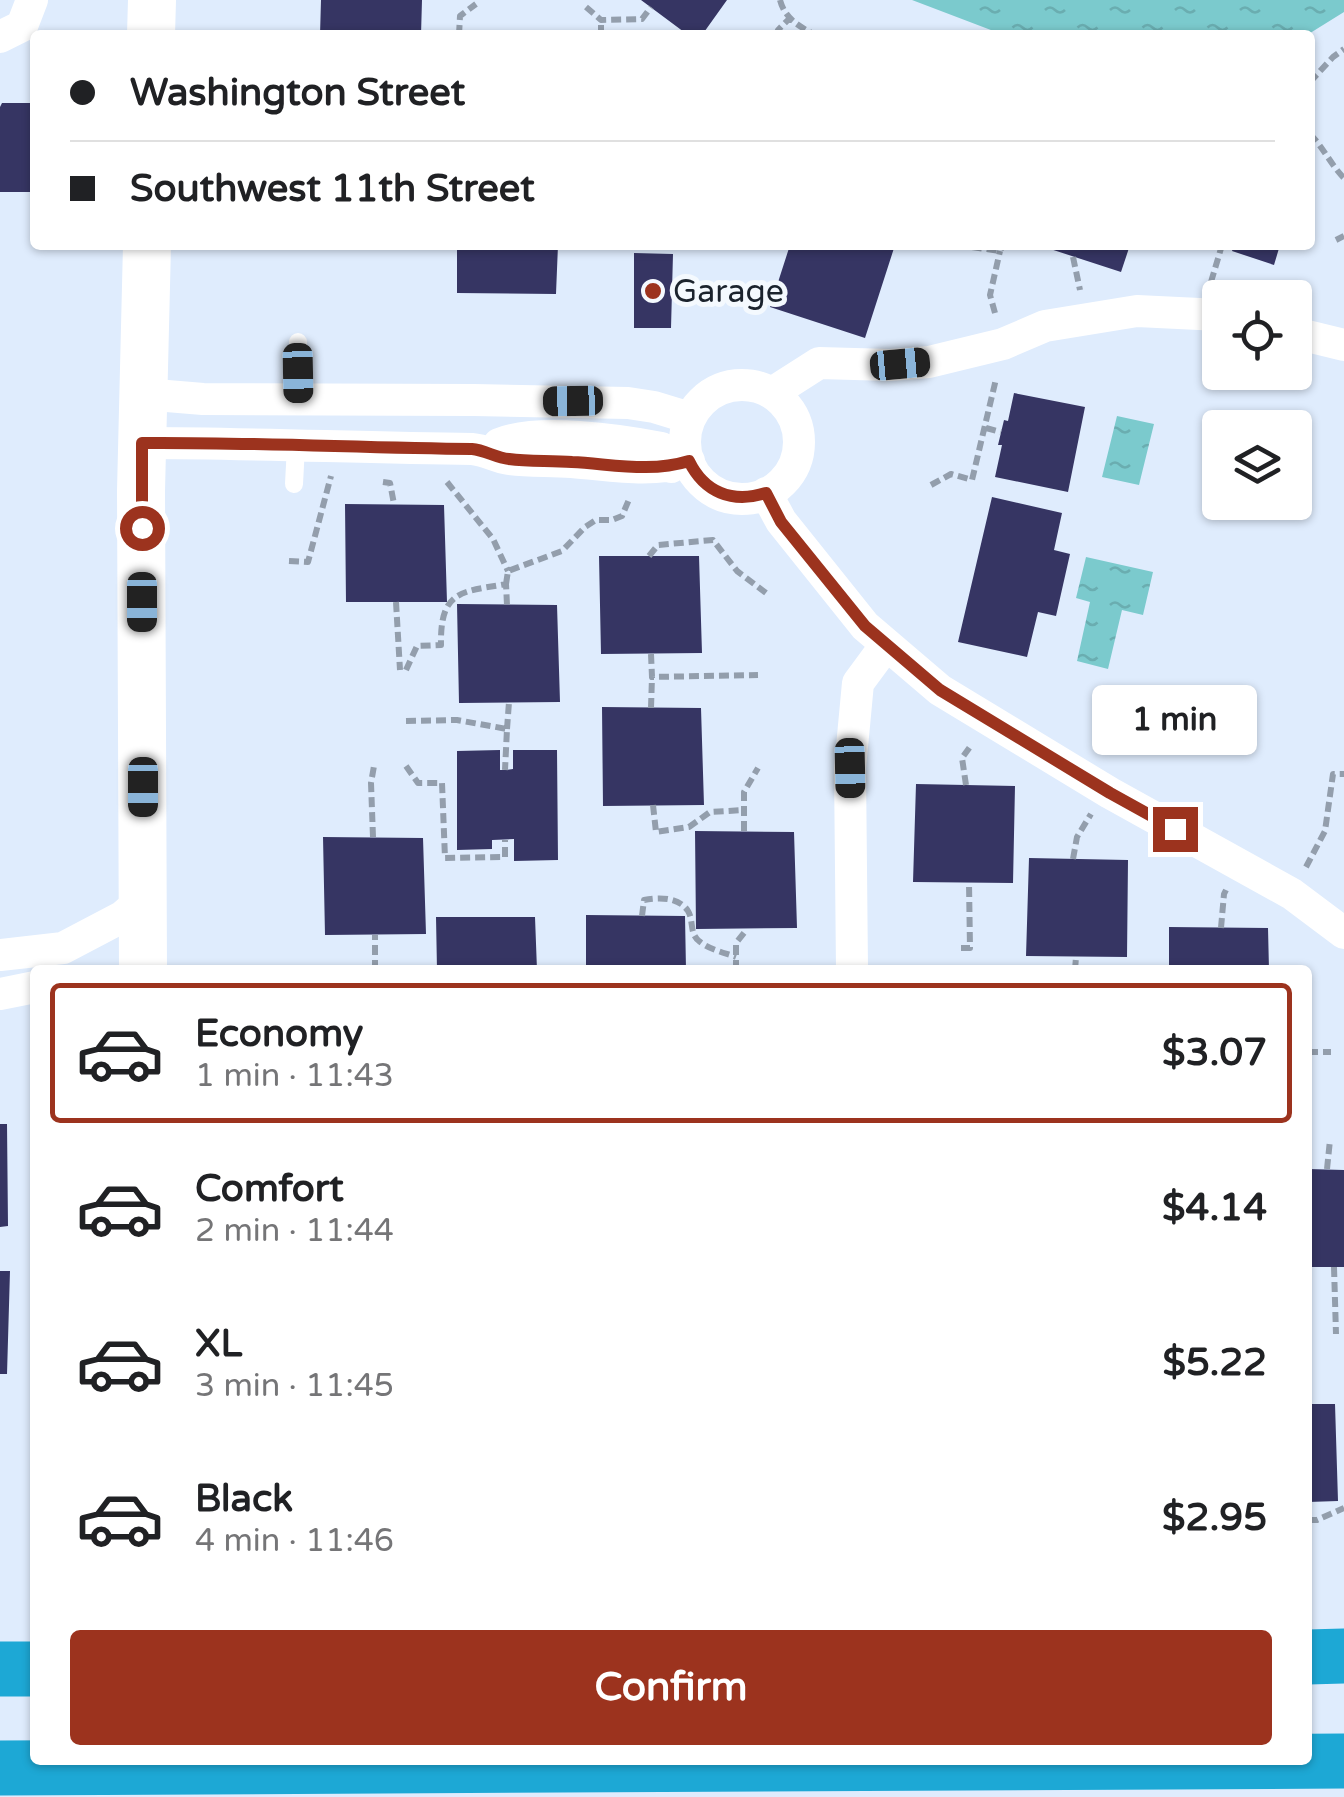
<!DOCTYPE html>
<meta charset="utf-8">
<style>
:root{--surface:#fff;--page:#f2f2f2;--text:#202124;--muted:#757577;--line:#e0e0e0;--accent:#9c331e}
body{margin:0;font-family:"Varela Round",sans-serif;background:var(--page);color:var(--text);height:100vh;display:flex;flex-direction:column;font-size:38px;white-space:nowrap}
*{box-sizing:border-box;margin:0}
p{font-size:32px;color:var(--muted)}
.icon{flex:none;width:55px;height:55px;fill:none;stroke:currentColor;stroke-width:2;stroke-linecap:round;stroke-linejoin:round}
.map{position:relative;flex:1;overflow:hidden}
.side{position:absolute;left:30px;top:965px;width:1282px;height:800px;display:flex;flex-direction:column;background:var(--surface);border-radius:10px;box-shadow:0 2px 8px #0004}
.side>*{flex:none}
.guide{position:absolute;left:30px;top:30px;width:1285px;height:220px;border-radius:10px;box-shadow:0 2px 8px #0004;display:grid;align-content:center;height:220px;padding:0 40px;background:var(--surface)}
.tools{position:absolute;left:1202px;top:280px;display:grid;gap:20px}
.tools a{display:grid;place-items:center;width:110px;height:110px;border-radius:10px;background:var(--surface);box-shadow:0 2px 8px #0004;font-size:50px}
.end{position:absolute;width:45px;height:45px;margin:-22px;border:12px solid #9c331e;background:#fff;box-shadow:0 0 0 5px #fff}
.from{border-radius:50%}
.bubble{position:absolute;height:70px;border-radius:10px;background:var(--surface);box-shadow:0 2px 8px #0004;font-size:32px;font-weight:800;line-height:70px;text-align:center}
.car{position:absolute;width:30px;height:60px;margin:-30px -15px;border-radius:12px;box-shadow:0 0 8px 2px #0007;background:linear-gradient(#222 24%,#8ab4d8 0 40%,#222 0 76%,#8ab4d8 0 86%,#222 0)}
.guide b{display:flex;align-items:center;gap:35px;height:95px;font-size:38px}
.guide b+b{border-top:2px solid var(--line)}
.guide i{width:25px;height:25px;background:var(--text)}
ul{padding:18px 0 0;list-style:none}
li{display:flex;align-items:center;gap:30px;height:140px;margin:0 20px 15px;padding:0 20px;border:5px solid transparent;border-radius:10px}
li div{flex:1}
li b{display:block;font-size:38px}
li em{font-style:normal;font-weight:800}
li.selected{border-color:var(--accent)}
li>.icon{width:90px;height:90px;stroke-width:1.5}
.primary-button{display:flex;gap:20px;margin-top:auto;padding:20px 40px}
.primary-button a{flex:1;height:115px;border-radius:10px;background:var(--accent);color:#fff;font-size:40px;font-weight:800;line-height:115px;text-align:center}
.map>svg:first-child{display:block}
.water{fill:url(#water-ripples)}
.building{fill:#363563}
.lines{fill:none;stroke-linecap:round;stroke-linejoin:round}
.path{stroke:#939eac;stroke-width:6;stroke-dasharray:10 5;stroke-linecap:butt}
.lane{stroke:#fff;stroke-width:18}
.street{stroke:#fff;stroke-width:32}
.secondary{stroke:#fff;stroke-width:48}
.highway{stroke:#1da8d5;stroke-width:55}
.route{stroke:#9c331e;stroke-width:12}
.poi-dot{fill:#9c331e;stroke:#f4f9fe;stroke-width:4}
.labels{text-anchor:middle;stroke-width:10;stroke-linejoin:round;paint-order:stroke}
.poi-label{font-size:32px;fill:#1b232d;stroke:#f4f9fe;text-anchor:start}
</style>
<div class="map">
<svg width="1344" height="1797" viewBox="0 0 1344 1797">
<defs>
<pattern id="water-ripples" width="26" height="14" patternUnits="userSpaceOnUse" patternTransform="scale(2.5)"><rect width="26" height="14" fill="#7bcacd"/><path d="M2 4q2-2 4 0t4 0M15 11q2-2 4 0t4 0" fill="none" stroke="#6aadb0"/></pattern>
</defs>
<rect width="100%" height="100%" fill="#dfecfd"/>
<path class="water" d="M912,0H1344V12L1307,35H1004Z
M1117,416L1154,424L1139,485L1102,477Z
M1086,557L1153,572L1143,615L1122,610L1108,669L1077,661L1090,602L1076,598Z"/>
<path class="building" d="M321,0H422L421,35H320Z
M641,0H727L702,35H688Z
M2,103H35L33,192H0V107Z
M457,245H558L556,294L457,293Z
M790,245H895L865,338L770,307Z
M1038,245H1130L1121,272Z
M1234,245H1280L1274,265L1232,251Z
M634,253L673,254L671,328H634Z
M1014,393L1085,407L1068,492L995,477L1002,445H998L1004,420L1008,421Z
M992,497L1062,513L1054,550L1070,554L1056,616L1038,612L1027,657L958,642Z
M345,504L444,505L447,602H346Z
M599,556H699L702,653L601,654Z
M457,604L557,605L560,702L459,703Z
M602,707L701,708L704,805L603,806Z
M500,750V770H505L513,769V750H557L558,860L514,861V839L492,840V849L457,850V751Z
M916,784L1015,786L1013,883L913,882Z
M695,831L794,832L797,928L696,929Z
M323,837L423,838L426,934L325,935Z
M1029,858L1128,860L1127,957L1026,956Z
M586,915L685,916L686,970H586Z
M436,917H535L537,970H437Z
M1169,927L1268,928L1269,970H1169Z
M0,1124H7L8,1226L0,1227Z
M1308,1169L1344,1170V1267H1308Z
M0,1271H10L7,1374H0Z
M1308,1404H1335L1338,1501L1308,1502Z"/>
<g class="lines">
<path class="path" d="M780,0C785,19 799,26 815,35
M586,7L601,20L642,19L651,7
M459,35L460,16L476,4
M601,35V20
M776,35L778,30L790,18
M1310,82L1333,57L1344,49
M1310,134C1323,147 1331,165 1344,178
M1336,240L1344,236
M957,245L1000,251L1003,245
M1073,257L1080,290
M1211,282L1222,245
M995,313L990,295L1000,251
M986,428L1001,432
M383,482L390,483L394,504
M447,482L493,539L508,571
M931,485L951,474L972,480L996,379
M649,556L658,545L713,540L737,571L766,593
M289,561L308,562L331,476
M506,584L508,571L562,551L585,527L596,520H612L622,516L630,497
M396,602L400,670
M651,654L652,677L758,675
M406,670L417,646L441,645C440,590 461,592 506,584L507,605
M651,708L652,677
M406,721L457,720L507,729L505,770
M507,729L509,702
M406,766L418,783H442L445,858L505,857V840
M966,785L962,758L972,744
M653,805L656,832L689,827L710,812L744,810
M744,831V792L758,768
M373,837L371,783L374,766
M1073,859L1077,837L1091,814
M1306,867L1325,831L1333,774H1344
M642,916L644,900C659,897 679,897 688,911C694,921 689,933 699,941C708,949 725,953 736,957
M1221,928L1224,894L1226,890
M961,948H970L969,883
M375,970V935
M736,970V943L747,929
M1075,970L1076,957
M1308,1052H1331
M1327,1169L1330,1140
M1334,1267L1336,1334
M1308,1520H1317L1344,1508"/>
<path class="lane" d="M298,399V342
M294,484L296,446"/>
<path class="street" d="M0,37L22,26L32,0
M1295,333L1344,345
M685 442a57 57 0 1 1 114 0a57 57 0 1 1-114 0Z
M772,393L819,363L890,365L929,362L1003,344L1045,326L1137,311L1220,315
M143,394L203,399L474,400L628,403L654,407L690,418
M141,443C252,443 362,448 472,449C485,450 496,457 509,459C530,462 551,460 572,462C612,465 650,473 689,461
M499,444C538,428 620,440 661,448L671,467
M766,493L781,521L865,626L940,690L1110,793L1292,894L1344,933
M0,955L63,948L122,917L144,898
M852,970L850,768L858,683L886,645
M0,994L35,987"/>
<path class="secondary" d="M151,35L152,0
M143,970L141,491L147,245"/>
<path class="highway" d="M1308,1657L1344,1656
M0,1669H35
M0,1768L1344,1761"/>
</g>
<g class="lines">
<path class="route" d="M142,528V443C252,442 362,448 472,449C485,450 496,458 509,459C530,462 551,460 572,462C612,464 650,473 689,461C704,492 732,504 766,493L781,522L865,626L940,690L1110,793L1175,829"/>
</g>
<circle class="poi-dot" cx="653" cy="291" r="10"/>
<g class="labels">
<g class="poi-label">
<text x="673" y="302">Garage</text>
</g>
</g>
</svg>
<div class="tools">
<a><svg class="icon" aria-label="locate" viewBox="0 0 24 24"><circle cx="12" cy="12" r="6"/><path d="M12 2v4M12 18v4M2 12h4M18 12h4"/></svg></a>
<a><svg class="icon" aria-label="layers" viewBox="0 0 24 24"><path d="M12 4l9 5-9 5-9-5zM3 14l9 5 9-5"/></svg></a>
</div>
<i class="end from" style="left:142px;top:528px"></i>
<i class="end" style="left:1175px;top:829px"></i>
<div class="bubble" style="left:1092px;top:685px;width:165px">1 min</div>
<i class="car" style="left:900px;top:364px;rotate:85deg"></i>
<i class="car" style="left:298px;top:373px;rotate:179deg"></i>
<i class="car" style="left:573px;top:401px;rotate:269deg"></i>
<i class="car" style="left:142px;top:602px;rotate:180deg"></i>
<i class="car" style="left:850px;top:768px;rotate:179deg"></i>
<i class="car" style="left:143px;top:787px;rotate:180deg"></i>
<div class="guide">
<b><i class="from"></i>Washington Street</b>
<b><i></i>Southwest 11th Street</b>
</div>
<section class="side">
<ul>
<li class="selected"><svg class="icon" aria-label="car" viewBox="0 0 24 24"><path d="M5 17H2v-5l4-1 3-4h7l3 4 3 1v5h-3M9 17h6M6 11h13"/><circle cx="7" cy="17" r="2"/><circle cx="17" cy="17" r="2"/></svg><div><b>Economy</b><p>1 min · 11:43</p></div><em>$3.07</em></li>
<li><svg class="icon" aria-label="car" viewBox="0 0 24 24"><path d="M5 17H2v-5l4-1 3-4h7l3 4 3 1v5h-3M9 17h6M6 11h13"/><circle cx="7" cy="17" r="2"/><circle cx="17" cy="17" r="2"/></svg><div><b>Comfort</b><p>2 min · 11:44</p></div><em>$4.14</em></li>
<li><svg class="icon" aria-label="car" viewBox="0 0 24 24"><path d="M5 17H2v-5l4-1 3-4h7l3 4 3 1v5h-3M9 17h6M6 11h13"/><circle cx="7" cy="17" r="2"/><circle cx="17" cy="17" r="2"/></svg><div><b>XL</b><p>3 min · 11:45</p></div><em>$5.22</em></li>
<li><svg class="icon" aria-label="car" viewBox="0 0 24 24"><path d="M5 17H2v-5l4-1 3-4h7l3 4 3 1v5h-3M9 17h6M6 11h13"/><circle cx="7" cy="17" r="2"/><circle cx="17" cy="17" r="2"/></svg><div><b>Black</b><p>4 min · 11:46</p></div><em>$2.95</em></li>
</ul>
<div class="primary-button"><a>Confirm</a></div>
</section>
</div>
